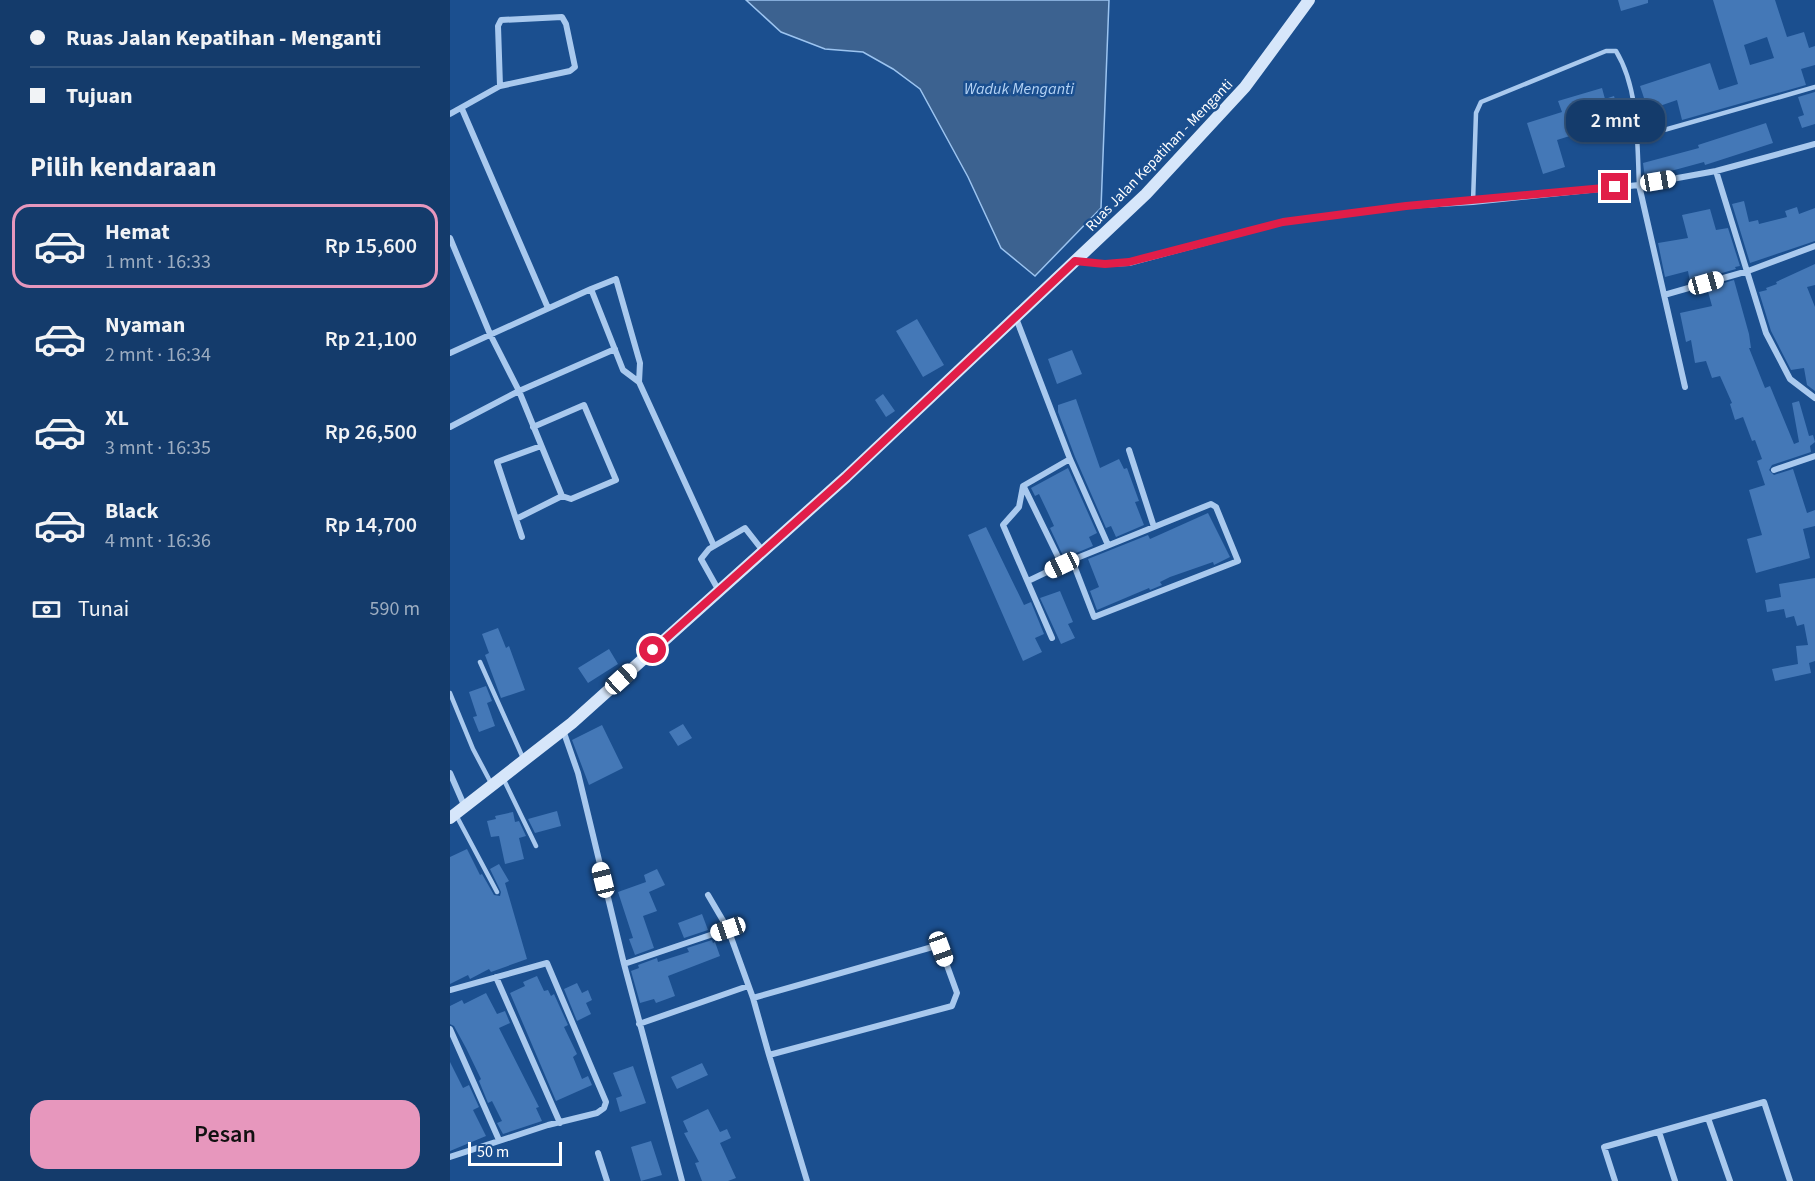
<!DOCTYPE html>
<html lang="id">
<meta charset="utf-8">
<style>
:root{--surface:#143b6b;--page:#1d4271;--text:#f1f3f6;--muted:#9dadc1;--line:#33557e;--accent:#e797bd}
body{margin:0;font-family:"Source Sans 3",sans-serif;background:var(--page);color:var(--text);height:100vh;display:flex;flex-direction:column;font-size:22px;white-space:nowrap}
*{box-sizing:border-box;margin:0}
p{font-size:20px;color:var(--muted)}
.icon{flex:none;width:33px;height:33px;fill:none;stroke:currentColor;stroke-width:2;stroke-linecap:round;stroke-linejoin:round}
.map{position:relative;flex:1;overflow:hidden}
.details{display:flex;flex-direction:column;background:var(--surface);width:450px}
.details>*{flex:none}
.hud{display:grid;align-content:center;height:132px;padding:0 30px;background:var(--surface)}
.scale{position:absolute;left:18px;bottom:15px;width:94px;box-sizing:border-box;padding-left:6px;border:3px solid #fff;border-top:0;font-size:16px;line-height:21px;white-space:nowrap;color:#fff;-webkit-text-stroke:4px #1b4f8f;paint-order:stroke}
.end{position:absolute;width:27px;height:27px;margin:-14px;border:8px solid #e11d48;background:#fff;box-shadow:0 0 0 3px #fff}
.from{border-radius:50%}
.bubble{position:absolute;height:42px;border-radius:18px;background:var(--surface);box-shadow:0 2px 4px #0004,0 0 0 2px var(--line);font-size:20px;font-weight:600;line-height:42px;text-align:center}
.car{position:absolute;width:18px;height:36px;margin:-18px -9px;border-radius:8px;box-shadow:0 0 4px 2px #0007;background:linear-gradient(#fff 24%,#345 0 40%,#fff 0 76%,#345 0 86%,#fff 0)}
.hud b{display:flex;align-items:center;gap:21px;height:57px;font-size:22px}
.hud b+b{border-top:2px solid var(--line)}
.hud i{width:15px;height:15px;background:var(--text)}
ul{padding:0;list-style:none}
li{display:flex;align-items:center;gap:18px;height:84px;margin:0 12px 9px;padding:0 18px;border:3px solid transparent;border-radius:18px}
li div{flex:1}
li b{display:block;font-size:22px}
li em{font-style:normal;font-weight:600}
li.on{border-color:var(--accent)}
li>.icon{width:54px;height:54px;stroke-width:1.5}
h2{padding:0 30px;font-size:27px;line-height:72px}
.pay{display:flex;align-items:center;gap:15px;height:66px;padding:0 30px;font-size:22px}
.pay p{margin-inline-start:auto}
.primary-button{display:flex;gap:12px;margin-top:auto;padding:12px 30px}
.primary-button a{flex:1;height:69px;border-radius:18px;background:var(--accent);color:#111;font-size:24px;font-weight:600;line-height:69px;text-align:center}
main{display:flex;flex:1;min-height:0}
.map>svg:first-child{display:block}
.water{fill:#3c6290;stroke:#9cc4f0;stroke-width:1.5}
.building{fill:#4478b7;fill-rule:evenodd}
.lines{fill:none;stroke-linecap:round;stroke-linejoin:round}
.service{stroke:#a9c9ee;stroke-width:4.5}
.minor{stroke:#a9c9ee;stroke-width:6}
.secondary{stroke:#d6e6fa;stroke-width:12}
.route{stroke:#e11d48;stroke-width:8}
.labels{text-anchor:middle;stroke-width:5;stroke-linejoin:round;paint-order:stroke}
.street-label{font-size:15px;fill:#fff;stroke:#1b4f8f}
.water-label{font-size:16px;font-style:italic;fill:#b5d3f5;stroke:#1b4f8f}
</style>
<main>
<section class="details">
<div class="hud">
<b><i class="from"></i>Ruas Jalan Kepatihan - Menganti</b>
<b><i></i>Tujuan</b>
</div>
<h2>Pilih kendaraan</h2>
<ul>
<li class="on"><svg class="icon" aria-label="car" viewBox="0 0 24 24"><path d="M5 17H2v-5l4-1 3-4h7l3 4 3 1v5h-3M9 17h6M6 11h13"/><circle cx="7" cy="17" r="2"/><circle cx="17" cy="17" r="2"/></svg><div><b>Hemat</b><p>1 mnt · 16:33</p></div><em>Rp 15,600</em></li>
<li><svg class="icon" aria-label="car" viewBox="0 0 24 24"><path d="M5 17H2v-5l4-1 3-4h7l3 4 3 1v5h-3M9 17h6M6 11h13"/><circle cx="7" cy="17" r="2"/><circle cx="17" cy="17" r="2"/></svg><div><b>Nyaman</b><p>2 mnt · 16:34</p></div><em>Rp 21,100</em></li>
<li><svg class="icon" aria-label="car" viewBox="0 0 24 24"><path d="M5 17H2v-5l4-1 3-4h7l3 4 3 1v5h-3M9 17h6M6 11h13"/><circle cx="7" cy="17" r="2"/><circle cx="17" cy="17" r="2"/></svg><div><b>XL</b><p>3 mnt · 16:35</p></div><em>Rp 26,500</em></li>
<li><svg class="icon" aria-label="car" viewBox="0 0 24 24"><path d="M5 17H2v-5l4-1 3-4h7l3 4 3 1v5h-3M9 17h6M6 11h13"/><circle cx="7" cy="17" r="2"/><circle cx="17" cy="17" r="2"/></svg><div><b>Black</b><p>4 mnt · 16:36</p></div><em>Rp 14,700</em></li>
</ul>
<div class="pay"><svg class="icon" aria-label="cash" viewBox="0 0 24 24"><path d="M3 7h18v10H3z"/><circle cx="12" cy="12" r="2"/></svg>Tunai<p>590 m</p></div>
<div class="primary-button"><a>Pesan</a></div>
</section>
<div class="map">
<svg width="1365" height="1181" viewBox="0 0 1365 1181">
<rect width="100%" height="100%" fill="#1b4f8f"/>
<path class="water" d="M296,0H659L651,208L585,276L551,248L518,177L470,89L443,69L413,52L375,49L331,32Z"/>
<path class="building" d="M1168,0H1198V3L1171,11Z
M1263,0H1325L1337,37L1354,32L1359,48L1365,46V65L1351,69L1356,85L1232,120L1227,100L1198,110L1190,86L1260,63L1269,90L1288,84ZM1317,37L1324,58L1300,65L1294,45Z
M1152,88L1155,99L1164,96L1171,120L1107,140L1115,167L1093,174L1077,123L1112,112L1108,101Z
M1365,92V124L1352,128L1348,117L1354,115L1348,97Z
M1316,123L1323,143L1255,165L1254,162L1195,178L1193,163L1249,148L1248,145Z
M1294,201L1299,222L1308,220L1309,224L1337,217L1335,211L1347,207L1349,214L1365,208V241L1300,263L1282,204Z
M1260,209L1266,230L1278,228L1290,266L1285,267L1286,269L1240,282L1238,271L1215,277L1208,243L1238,238L1232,215Z
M1365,264V285L1357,287L1365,307V391L1357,385L1354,368L1341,370L1321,331L1309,292L1317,290L1316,288L1327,284L1326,282Z
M1284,280L1299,334L1301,348H1299L1315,388L1320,386L1344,444L1349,442L1342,403L1349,401L1359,436L1363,435L1365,442L1360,446L1361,452L1322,465L1319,470L1324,475L1343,469L1357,513L1365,510V526L1353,529L1360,558L1306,573L1297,539L1312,535L1299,490L1315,485L1307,461L1312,459L1305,440L1302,441L1293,417L1285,420L1280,404L1282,403L1270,376L1262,378L1256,361L1245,363L1241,340L1236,342L1230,313L1262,306L1257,288Z
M467,319L494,365L473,377L446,331Z
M622,350L632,374L607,384L598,359Z
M433,394L445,411L436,417L425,400Z
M626,399L650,468L669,459L674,469L677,468L689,501L685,502L694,525L666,537L661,526L656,528L625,457L608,412V405Z
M618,468L647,533L639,537L643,546L614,558L600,528L604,526L599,515L589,494L585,496L581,488Z
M758,513L780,557L764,565L763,562L720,577L710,582L712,585L700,590L699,588L647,610L640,591L649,587L638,559L698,535L700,539Z
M536,527L574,605L581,602L594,634L585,638L592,652L573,661L518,535Z
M1365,578V661L1359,663L1361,673L1325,681L1322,669L1348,664L1346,646L1358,645L1354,624L1347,626L1344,616L1336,618L1334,609L1317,612L1315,600L1331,597L1329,584Z
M610,591L623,622L618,624L625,638L611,644L590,598Z
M48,628L56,648L59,646L75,690L51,698L35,655L39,653L32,634Z
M159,649L168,664L138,683L128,668Z
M36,686L42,701L37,703L45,726L29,732L23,717L27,716L19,692Z
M233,724L242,738L228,746L219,732Z
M152,725L173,768L139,785L122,740Z
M107,811L111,826L85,833L78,819Z
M63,812L65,822L69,821L76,836L69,838L74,859L55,864L49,836L41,837L37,821L46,819L45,816Z
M17,849L30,875L32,874L44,895L50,896L51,892L40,869L49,864L59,881L55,883L77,959L41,972L39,969L20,979L18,975L0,984V857Z
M207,869L215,885L199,892L207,911L193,916L204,948L185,955L179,939L183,938L168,892L196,882L194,875Z
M252,914L258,930L234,938L228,923Z
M262,940L263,943L265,942L270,956L218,976L225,996L206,1003L204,999L190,1003L181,971L189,968L188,965L207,958L208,962L239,952L237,948Z
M87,976L94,991L98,990L101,996L104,994L118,1025L114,1027L127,1054L123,1057L132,1079L138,1076L142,1085L106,1101L60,993L75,986L73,982Z
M127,983L132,993L138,990L142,1000L136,1003L141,1014L127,1021L114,989Z
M36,993L47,1014L55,1011L60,1023L49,1028L89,1107L86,1108L92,1121L53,1134L47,1123L52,1121L42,1101L38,1103L29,1081L31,1079L16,1048L4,1026L0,1024V1006L12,1000L14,1004Z
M0,1062L13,1088L19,1085L29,1107L23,1110L36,1136L0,1151Z
M252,1063L258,1075L227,1089L221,1077Z
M183,1066L196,1103L170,1112L166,1098L172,1096L163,1073Z
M258,1109L270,1132L277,1129L281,1138L270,1143L286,1178L278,1181H252L245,1163L249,1162L234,1133L238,1132L233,1121Z
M201,1141L212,1175L191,1181L181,1147Z"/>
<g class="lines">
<path class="service" d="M1186,138L1365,87
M1023,202L1026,113L1031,102L1156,51H1166C1189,89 1187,141 1189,185
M30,662L73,758
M0,693L23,749L41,783
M53,778L86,846
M6,815L47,892"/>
<path class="minor" d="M12,109L98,308
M0,114L50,86L120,71L125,67L116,24L112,17L51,20L48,26L50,86
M1266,171L1316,333L1340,379L1365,398
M1189,185L1235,387
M0,238L40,334L69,391L0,427
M626,261L655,264L679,263L833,222L956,206L1023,202L1189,185L1266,171L1365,144
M1214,295L1298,271L1365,246
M566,318L620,459L658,545
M0,353L141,289
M189,382L190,363L166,279L141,289L173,370L189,382L264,546
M679,450L704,527
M1324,470L1365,456
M574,487L612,565
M112,496L69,391L165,349
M66,519L112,496L121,499L166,480L134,405L83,427
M72,537L47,462L91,446
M578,581L622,560L761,504L766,507L788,561L644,617L622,560
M269,591L251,559L259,549L295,528L313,551
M602,638L553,525L569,507L573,486L620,459
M113,730L128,773L174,964L232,1181
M0,773L14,805
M278,929L303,998L486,946L491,949L507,993L502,1006L319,1055L357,1181
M174,964L278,929L258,895
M46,977L110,1123
M0,990L97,963L156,1102L154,1108L147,1113L98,1125L0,1157
M303,998L319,1055
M189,1024L298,986
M0,1029L49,1140
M1258,1118L1280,1181
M1209,1132L1225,1181
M148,1153L157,1181
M1165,1181L1154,1147L1314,1102L1340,1181"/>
<path class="secondary" d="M0,818L122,723L396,477L696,194L795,87L859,0"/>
</g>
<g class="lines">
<path class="route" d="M203,650L396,477L625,261L655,264L679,262L833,222L956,206L1165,187"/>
</g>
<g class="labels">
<g class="street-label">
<text transform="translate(709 155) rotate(-46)" y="5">Ruas Jalan Kepatihan - Menganti</text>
</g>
<g class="water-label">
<text x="569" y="94">Waduk Menganti</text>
</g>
</g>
</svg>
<div class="scale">50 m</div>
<i class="end from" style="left:203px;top:650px"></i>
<i class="end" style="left:1165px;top:187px"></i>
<div class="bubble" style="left:1116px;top:100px;width:99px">2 mnt</div>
<i class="car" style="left:1208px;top:181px;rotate:80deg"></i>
<i class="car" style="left:1256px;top:283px;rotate:74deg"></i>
<i class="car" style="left:612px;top:565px;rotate:245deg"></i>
<i class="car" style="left:171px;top:679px;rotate:48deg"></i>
<i class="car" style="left:153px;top:880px;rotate:346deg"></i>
<i class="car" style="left:278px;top:929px;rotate:251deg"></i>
<i class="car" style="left:491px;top:949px;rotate:160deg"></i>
</div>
</main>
